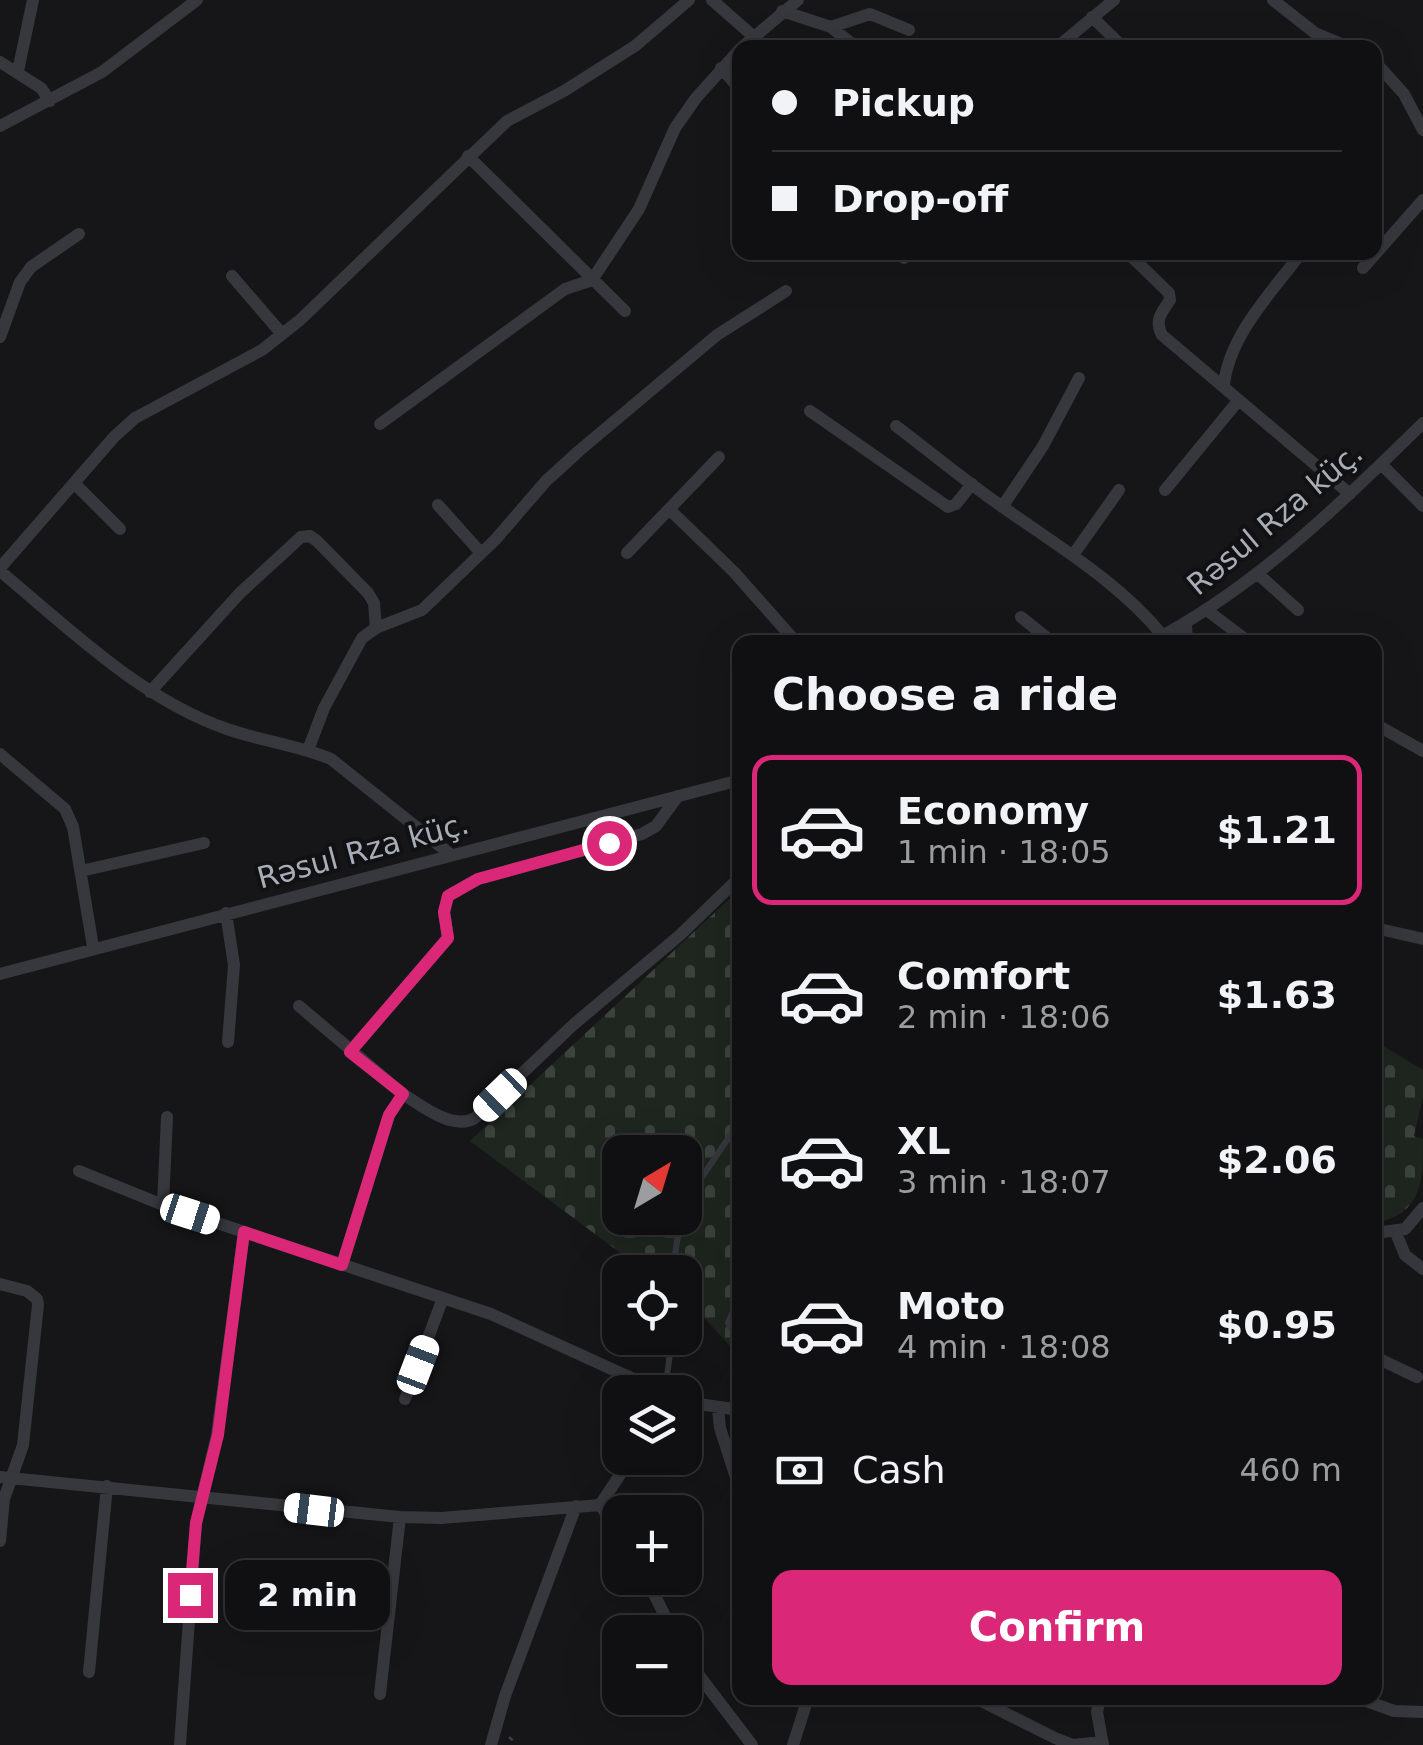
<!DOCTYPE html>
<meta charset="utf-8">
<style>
:root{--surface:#101012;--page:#19191b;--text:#f1f3f6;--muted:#9c9d9f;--line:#303032;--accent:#db2777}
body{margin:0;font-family:"DejaVu Sans",sans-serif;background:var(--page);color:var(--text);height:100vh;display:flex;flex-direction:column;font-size:38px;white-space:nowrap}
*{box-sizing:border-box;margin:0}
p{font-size:32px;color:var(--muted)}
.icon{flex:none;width:55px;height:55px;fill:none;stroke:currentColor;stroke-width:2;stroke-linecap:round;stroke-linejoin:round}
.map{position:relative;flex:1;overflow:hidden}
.drawer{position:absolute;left:732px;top:635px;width:650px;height:1070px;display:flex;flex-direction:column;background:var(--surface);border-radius:20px;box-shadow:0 10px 40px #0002,0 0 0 2px var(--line)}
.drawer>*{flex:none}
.banner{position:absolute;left:732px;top:40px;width:650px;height:220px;border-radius:20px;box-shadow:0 10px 40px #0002,0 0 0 2px var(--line);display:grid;align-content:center;height:220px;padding:0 40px;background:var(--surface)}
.needle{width:65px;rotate:38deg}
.controls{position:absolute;left:602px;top:1135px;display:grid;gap:20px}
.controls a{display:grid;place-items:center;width:100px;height:100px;border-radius:20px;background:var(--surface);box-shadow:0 10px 40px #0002,0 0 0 2px var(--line);font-size:50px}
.end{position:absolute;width:45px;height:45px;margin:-22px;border:12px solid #db2777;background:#fff;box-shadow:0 0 0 5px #fff}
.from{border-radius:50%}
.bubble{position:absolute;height:70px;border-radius:20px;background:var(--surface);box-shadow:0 10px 40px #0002,0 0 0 2px var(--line);font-size:32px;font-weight:600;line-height:70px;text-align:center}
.car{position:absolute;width:30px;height:60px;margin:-30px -15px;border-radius:12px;box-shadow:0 0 8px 2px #0007;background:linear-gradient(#fff 24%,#345 0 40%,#fff 0 76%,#345 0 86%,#fff 0)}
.banner b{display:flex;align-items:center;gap:35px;height:95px;font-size:38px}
.banner b+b{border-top:2px solid var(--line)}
.banner i{width:25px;height:25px;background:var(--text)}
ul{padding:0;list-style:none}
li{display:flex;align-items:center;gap:30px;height:150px;margin:0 20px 15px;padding:0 20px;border:5px solid transparent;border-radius:20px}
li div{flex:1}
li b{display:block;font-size:38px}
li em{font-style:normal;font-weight:600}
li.current{border-color:var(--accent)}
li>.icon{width:90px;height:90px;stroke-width:1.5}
h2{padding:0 40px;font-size:45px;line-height:120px}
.pay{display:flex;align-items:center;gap:25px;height:110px;padding:0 40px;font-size:38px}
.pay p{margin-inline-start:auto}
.button{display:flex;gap:20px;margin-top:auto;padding:20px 40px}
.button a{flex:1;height:115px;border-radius:20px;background:var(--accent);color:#fff;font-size:40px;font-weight:600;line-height:115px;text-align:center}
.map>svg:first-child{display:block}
.cemetery{fill:url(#cemetery-stones);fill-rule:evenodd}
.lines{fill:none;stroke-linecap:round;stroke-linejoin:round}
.path{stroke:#3d3f44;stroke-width:2.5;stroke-dasharray:5 8;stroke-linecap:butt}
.service{stroke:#37383d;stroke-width:6}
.minor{stroke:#37383d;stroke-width:12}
.route{stroke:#db2777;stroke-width:12}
.labels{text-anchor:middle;stroke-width:8;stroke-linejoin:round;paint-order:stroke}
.street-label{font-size:30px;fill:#a8adb8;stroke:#111113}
</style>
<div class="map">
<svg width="1423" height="1745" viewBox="0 0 1423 1745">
<defs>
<pattern id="cemetery-stones" width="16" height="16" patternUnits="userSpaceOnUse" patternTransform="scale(2.5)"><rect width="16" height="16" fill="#1e261f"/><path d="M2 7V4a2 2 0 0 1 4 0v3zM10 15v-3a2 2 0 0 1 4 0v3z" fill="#3c433d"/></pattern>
</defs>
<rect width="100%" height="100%" fill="#161618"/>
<path class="cemetery" d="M740,889V1357L699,1312L685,1301V1272H646L470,1141ZM620,1152H685V1218H620Z
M1375,1041L1423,1070V1096L1414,1136L1423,1139C1423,1180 1423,1214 1375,1223Z"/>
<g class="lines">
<path class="path" d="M509,1737L518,1745"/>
<path class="service" d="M685,1202L740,1121
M672,1272L681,1218
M740,1295L728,1323L740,1342
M665,1391L672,1338"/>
<path class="minor" d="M712,0L753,36
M1273,0L1315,33L1351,48
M782,11L831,27L857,48
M1092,17L1124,48
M831,27L870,14L909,30
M741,48L798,0
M1056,48L1114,0
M0,62L41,88L50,101
M1375,62L1404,94L1423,130
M721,68L740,89
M18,71L33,0
M0,126L102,72L197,0
M468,156L625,311
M902,252L904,258
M1132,257L1169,293L1170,300C1162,312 1154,320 1162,335L1350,494
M1363,268L1423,200
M232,276L282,334
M0,337L20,282L31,267L79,234
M1224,385C1229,335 1272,292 1302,252
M810,411L948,507L956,504L972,484
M380,424L565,289L592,280L639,209L675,128L696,98L740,49
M896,426C933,454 969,484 1007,510C1061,548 1121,584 1163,636
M1381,464L1423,506
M75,484L120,529
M1165,490L1238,401
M438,505L481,553
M1002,507L1043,446L1079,378
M670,510L734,572L796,642
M627,553L719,457
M1073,555L1119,490
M0,568L114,437L135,418L262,350L300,320L507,121L564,91L635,46L689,0
M0,571C70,629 139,698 227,729C261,741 297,745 331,759L450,854
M1258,574L1298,610
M1208,611L1249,642
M1021,617L1052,642
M1186,623L1187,642
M1151,642C1255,588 1339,505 1423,423
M150,692L240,593L301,537L310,536L317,541L368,593L374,603L376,628
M1375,724L1423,751
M308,750L324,708L362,638L376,628L422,610L495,540L546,481L580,450L717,335L786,291
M0,754L65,809L73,827L93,947
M81,871L204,843
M226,913L234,965L228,1042
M1375,928L1423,939
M0,974L740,780
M299,1006L403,1094
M350,1052L448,938L444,912L448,896L478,879L642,834L656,826L678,796
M79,1171L163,1205L491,1314L662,1392
M163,1205L167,1117
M1375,1233L1405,1229L1423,1208
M1396,1233L1405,1255L1423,1269
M342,1265L389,1115L403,1094C422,1106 453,1131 475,1118L573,1025L680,935L740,877
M0,1284L27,1291L37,1299L38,1305L23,1445L4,1499L0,1541
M1375,1357L1417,1377
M405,1399L443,1298
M685,1402L740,1410
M718,1409L720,1428L740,1490
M0,1477L400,1517L441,1518L600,1505
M620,1533L600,1505L631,1458
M646,1578L673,1632
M685,1657L752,1745
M89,1672L107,1486
M380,1694L400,1517
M975,1698L1055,1738L1073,1745L1102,1742
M1100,1698L1097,1712L1103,1745
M1358,1698L1394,1711L1423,1712
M180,1745L196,1523L217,1435L244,1232
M491,1745L505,1696L576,1506
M793,1745L808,1698"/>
</g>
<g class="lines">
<path class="route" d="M190,1595L196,1523L218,1435L244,1232L342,1265L389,1115L403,1094L350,1052L448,938L444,912L448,896L478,879L609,843"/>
</g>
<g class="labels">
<g class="street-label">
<text transform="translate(1275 519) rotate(-40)" y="10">Rəsul Rza küç.</text>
<text transform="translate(363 851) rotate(-15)" y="10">Rəsul Rza küç.</text>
</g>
</g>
</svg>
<div class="controls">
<a><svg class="needle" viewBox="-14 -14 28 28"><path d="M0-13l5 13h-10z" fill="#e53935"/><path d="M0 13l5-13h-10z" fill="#9c9d9f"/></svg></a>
<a><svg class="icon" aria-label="locate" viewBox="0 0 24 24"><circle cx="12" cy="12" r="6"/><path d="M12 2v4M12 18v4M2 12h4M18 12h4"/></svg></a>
<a><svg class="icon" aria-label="layers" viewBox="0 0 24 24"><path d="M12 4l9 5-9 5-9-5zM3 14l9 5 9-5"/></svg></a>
<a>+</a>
<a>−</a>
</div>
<i class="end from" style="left:609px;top:843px"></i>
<i class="end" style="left:190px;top:1595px"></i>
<div class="bubble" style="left:225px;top:1560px;width:165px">2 min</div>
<i class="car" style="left:500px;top:1095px;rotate:226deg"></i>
<i class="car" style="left:190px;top:1214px;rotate:108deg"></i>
<i class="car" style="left:418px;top:1365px;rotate:21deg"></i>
<i class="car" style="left:314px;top:1510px;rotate:277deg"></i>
<div class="banner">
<b><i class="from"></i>Pickup</b>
<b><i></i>Drop-off</b>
</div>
<section class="drawer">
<h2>Choose a ride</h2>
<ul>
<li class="current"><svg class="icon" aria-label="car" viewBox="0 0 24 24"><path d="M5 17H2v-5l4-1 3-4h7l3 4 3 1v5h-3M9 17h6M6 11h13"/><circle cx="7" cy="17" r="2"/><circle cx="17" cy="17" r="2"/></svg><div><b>Economy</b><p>1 min · 18:05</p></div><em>$1.21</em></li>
<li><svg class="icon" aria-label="car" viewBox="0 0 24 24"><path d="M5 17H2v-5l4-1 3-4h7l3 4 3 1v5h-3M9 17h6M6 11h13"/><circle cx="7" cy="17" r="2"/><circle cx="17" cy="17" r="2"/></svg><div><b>Comfort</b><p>2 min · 18:06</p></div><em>$1.63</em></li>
<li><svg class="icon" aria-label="car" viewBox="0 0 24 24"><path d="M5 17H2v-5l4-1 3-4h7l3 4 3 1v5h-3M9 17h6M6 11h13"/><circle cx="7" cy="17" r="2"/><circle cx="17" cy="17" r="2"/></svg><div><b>XL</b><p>3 min · 18:07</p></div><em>$2.06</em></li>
<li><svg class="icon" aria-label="car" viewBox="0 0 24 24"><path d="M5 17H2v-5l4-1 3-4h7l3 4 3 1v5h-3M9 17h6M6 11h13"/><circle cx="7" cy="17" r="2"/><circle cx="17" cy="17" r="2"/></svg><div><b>Moto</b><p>4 min · 18:08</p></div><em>$0.95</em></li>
</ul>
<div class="pay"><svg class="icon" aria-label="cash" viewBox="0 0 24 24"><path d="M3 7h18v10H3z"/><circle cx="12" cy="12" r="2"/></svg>Cash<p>460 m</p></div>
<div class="button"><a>Confirm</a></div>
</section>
</div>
